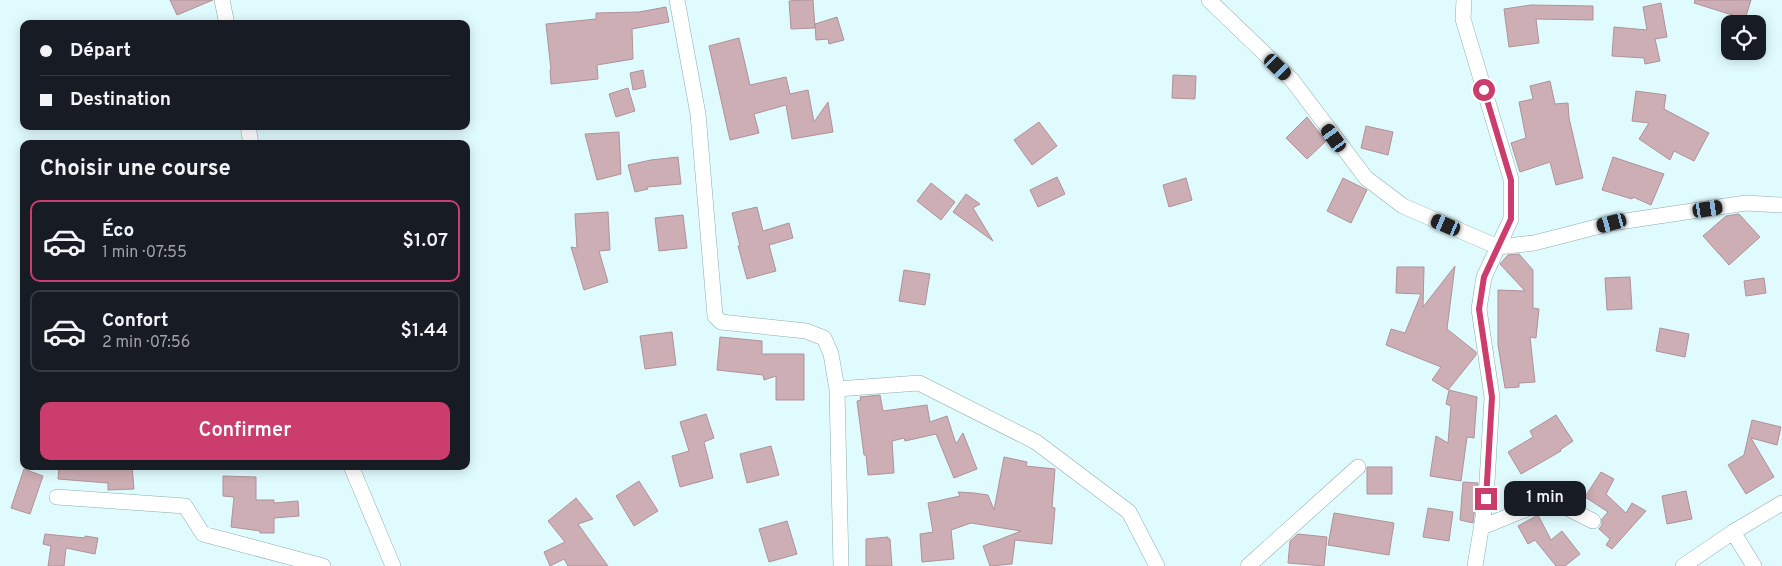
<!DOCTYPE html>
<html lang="fr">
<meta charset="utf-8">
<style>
:root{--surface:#171b24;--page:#242831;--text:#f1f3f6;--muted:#9ea1a6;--line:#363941;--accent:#ca3d6c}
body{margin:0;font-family:Overpass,sans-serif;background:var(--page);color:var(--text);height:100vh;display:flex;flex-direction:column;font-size:19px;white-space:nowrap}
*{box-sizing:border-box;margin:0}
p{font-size:16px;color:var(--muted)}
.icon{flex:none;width:28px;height:28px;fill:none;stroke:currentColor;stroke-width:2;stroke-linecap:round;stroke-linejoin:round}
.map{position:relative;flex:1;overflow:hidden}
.details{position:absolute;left:20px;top:140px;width:450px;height:330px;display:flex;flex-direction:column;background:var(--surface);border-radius:10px;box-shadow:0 2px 12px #0003}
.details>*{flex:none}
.guide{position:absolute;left:20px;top:20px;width:450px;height:110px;border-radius:10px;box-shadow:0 2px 12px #0003;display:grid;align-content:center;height:110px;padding:0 20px;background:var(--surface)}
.buttons{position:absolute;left:1721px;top:15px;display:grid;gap:10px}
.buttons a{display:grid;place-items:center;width:45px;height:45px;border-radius:10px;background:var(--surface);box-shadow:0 2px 12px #0003;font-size:25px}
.end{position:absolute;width:22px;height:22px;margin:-11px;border:6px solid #ca3d6c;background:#fff;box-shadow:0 0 0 2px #fff}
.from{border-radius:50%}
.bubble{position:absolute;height:35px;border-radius:10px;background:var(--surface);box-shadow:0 2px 12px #0003;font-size:16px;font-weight:600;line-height:35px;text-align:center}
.car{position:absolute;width:15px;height:30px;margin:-15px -8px;border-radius:6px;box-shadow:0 0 4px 1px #0007;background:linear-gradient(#222 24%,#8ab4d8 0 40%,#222 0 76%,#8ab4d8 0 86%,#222 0)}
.guide b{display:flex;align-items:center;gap:18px;height:48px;font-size:19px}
.guide b+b{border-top:1px solid var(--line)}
.guide i{width:12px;height:12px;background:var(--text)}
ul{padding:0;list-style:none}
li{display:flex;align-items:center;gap:15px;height:82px;margin:0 10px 8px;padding:0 10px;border:2px solid var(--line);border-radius:10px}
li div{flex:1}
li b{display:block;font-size:19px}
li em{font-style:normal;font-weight:600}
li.selected{border-color:var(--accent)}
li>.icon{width:45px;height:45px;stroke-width:1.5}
h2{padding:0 20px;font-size:22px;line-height:60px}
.primary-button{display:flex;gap:10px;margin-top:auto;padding:10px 20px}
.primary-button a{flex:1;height:58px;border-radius:10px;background:var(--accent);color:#fff;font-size:20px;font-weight:600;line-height:58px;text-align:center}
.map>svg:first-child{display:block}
.building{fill:#ccaeb4;stroke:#af9298}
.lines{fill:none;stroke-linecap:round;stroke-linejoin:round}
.minor-casing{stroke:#8cacaf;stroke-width:16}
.minor{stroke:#fff;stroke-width:15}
.route{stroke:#ca3d6c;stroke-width:6}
</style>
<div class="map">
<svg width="1782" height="566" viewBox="0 0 1782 566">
<rect width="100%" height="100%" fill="#e0fbfe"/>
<path class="building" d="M170,0H213L177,15Z
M801,0H813L815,28L791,29L789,1Z
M1695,0H1751L1745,19L1694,3Z
M1661,3L1667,37L1655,39L1660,61L1645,64L1644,58L1612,56L1614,27L1647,30L1643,7Z
M1531,5L1593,6V20L1536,19L1539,43L1509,47L1504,9Z
M666,7L669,22L632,29L633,59L597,65L598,79L551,84L550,70H551L546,24L596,19V13L639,12Z
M837,17L844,40L829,44L828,39L816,40L815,24Z
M739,38L750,85L786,77L790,94L808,90L814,122L828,102L833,132L792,139L786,105L754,114L759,133L730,140L709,46Z
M643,70L646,87L633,90L630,73Z
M1173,75L1196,76L1195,99L1172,98Z
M1550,81L1555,104L1568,103L1569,118L1583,178L1556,185L1550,162L1520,172L1511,143L1526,138L1519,102L1533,99L1530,86Z
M628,88L635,111L616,117L609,94Z
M1636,91L1666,95L1664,109L1709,133L1694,161L1674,151L1670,160L1639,139L1649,123L1632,121Z
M1307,117L1326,141L1307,159L1286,138Z
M1039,122L1057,146L1032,165L1014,140Z
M1366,126L1393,132L1388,155L1361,148Z
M619,132L621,174L597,180L585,134Z
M678,157L681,184L647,187L648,189L635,192L628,165L651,160Z
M1613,157L1664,174L1651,205L1633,197L1632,199L1602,190Z
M1057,177L1065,194L1038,207L1030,190Z
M1186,178L1192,200L1169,207L1163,185Z
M1343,178L1367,190L1351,223L1327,211Z
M931,183L955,202L941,220L917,201Z
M966,194L980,204L973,208L993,241L953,212Z
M757,207L763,231L789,223L793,238L769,245L776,271L747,279L738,246H740L732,213Z
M608,212L610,250L599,251L608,282L584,290L571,247L577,248L575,214Z
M1739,214L1760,237L1729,265L1703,236L1726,216Z
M683,215L687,248L659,251L655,218Z
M1519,254L1533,270V308L1539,309L1536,338L1530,337L1535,382L1519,383V387L1505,388L1498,345V290L1525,291L1500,264L1508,255Z
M1455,266L1447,329L1476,352V355L1448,390L1432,380L1441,367L1386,345L1391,329L1405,333L1421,294L1396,293L1397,267H1424L1423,307Z
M904,270L930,274L925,305L899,301Z
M1630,277L1632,309L1607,310L1605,278Z
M1764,278L1766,293L1746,296L1744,281Z
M1660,328L1689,334L1685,357L1656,351Z
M672,332L676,365L645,369L640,336Z
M720,337L762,341V354H804V400H776V376L764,380L763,375L717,370Z
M1449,390L1477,397L1474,438L1467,437L1461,481L1430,476L1436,436L1448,443L1451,406L1446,404Z
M880,395L883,411L927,405L930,422L947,416L956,444L963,433L977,469L954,478L936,434L905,441L904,438L892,441L894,473L868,475L866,455H864L857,401L861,400L860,397Z
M706,414L714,438L704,442L713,478L680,487L672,456L689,451L680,422Z
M1556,415L1573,441L1560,450L1561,451L1521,474L1508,452L1533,437L1530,431Z
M1752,420L1781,427L1777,445L1751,438L1774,477L1746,494L1728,465L1744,455Z
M771,446L779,475L747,483L740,454Z
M1004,457L1027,462L1026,466L1055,469L1052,507L1055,508L1052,544L1015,540L1012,564L990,566L983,546L1021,531L971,523L951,530L954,559L922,562L920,534L933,532L928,503L960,496L958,492L974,493L988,495L994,510Z
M59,466H132L134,489L108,490V483L58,479Z
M1367,467H1392V494H1367Z
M24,469L43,476L30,514L11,508Z
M1601,472L1614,479L1606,494L1626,513L1632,503L1646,511L1612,549L1606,545L1610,539L1599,529L1602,525V519L1608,512L1585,497Z
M223,476L256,477V500H274V503L298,501L299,516L274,518V533H260V531L231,527L234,497L223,496Z
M639,481L658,511L634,526L616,496Z
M1463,482L1478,483L1473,523L1460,520Z
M1686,491L1692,519L1667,524L1662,496Z
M576,498L593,519L578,524L608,566H568L564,559L550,566L544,552L565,542L548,521Z
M1428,508L1453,512L1449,541L1423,537Z
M1334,513L1394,523L1389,555L1328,545Z
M1538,515L1551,540L1562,531L1580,554L1565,566H1556L1535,540L1528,544L1518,526Z
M787,521L797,554L769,562L759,529Z
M45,534L85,538V536L98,538L95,554L66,548L64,566H48L51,546L43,544Z
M1298,534L1327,537L1324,566L1288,563L1290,541Z
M888,537V539H890L892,566H866V539Z"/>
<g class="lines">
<defs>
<path id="minor" d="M222,0L227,24
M677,0L698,114L715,316L721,322L806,331L824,338L831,354L837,389L841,566
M1209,0L1292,80L1366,178L1403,206L1498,247L1534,243L1612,223L1746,203L1782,205
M1464,0L1463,19L1511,179V219L1484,277L1479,309L1492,397L1486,499L1475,566
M248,126L251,144
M837,389L919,383L1036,442L1129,512L1157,566
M351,466L393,566
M57,497L185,506L203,534L323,566
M1482,527L1534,506H1563L1593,521
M1733,532L1754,566
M1248,566L1358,467
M1683,566L1733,532L1782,503"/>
</defs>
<use href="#minor" class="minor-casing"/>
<use href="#minor" class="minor"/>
</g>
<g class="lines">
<path class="route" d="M1484,90L1511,180V219L1484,277L1479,309L1492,397L1486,499"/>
</g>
</svg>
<div class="buttons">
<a><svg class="icon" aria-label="locate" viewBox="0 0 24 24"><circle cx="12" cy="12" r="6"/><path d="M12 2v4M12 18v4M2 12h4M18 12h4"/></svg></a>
</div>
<i class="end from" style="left:1484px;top:90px"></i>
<i class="end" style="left:1486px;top:499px"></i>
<div class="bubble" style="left:1504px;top:481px;width:82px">1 min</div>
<i class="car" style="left:1278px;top:67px;rotate:134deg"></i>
<i class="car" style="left:1334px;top:138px;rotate:324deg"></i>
<i class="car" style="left:1708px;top:209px;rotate:81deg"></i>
<i class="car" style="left:1612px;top:223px;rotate:255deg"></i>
<i class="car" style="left:1446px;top:225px;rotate:293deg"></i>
<div class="guide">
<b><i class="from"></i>Départ</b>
<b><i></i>Destination</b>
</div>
<section class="details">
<h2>Choisir une course</h2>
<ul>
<li class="selected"><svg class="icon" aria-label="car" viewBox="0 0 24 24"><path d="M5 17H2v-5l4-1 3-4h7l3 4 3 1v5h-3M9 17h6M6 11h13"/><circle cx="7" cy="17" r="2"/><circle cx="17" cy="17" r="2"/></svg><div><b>Éco</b><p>1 min · 07:55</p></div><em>$1.07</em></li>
<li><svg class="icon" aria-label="car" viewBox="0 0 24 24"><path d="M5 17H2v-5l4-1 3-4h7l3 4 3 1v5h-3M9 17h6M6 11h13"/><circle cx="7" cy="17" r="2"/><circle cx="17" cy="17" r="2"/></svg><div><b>Confort</b><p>2 min · 07:56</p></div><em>$1.44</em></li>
</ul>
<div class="primary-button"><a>Confirmer</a></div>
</section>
</div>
